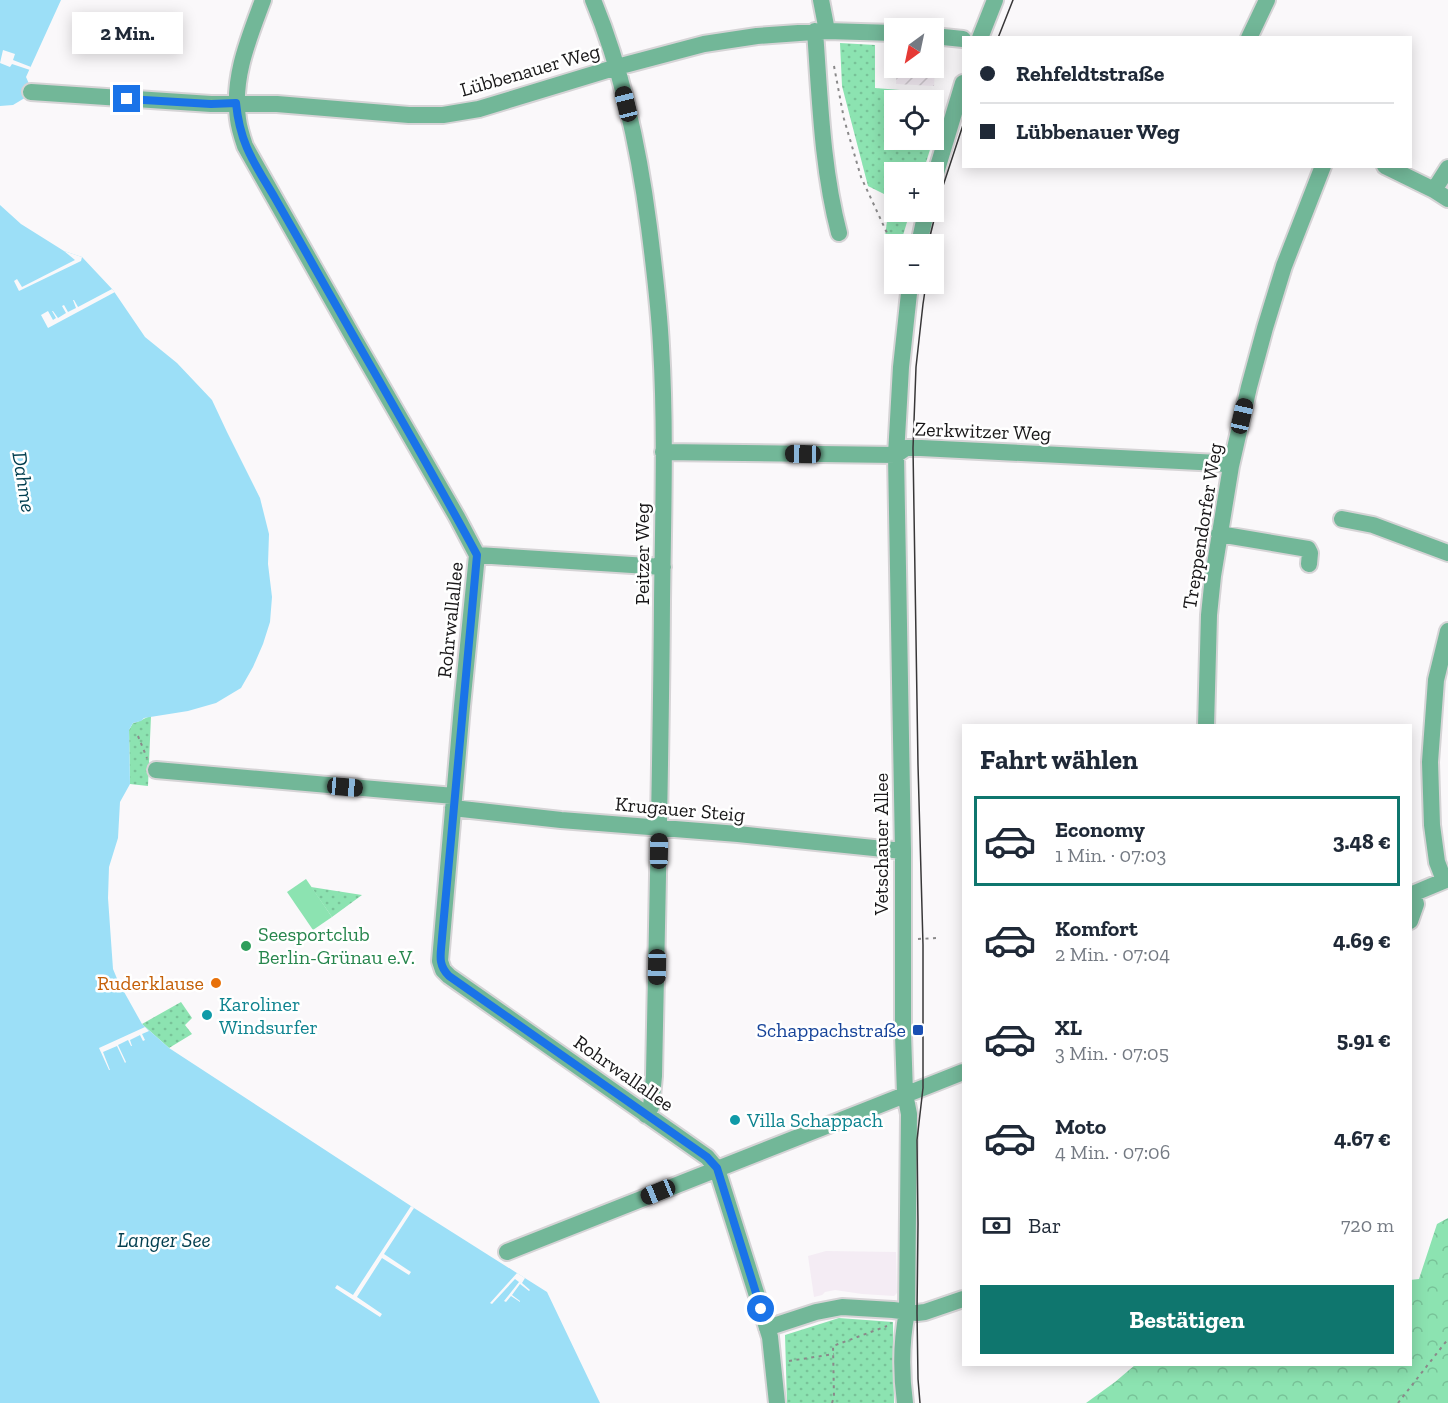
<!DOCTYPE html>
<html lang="de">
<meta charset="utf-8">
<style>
:root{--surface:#fff;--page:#f6f6f7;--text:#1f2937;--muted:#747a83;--line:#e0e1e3;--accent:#0f766e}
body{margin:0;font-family:"Zilla Slab",serif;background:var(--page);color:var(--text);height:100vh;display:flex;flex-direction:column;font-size:22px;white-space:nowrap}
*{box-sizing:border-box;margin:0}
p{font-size:20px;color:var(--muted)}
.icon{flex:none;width:33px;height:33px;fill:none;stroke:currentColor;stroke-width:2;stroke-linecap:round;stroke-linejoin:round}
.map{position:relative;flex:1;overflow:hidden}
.panel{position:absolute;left:962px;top:724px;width:450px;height:642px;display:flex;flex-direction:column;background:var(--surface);border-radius:0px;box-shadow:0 3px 15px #0003}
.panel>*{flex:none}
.guide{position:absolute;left:962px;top:36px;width:450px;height:132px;border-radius:0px;box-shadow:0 3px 15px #0003;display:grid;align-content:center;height:132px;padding:0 18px;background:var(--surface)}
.needle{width:39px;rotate:213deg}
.fabs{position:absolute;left:884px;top:18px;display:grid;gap:12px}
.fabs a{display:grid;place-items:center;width:60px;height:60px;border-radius:0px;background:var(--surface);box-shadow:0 3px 15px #0003;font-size:30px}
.end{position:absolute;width:27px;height:27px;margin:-14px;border:8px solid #1a73e8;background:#fff;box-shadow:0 0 0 3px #fff}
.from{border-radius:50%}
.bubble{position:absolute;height:42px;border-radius:0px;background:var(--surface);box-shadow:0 3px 15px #0003;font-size:20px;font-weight:700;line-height:42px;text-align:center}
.car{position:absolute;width:18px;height:36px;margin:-18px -9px;border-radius:8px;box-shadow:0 0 4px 2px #0007;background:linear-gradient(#222 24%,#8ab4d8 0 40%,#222 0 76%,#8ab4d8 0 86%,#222 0)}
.guide b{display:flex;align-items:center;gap:21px;height:57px;font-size:22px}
.guide b+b{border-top:2px solid var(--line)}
.guide i{width:15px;height:15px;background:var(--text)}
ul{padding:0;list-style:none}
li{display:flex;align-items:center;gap:18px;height:90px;margin:0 12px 9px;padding:0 6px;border:3px solid transparent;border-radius:0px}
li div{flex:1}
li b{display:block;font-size:22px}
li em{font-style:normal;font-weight:700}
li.on{border-color:var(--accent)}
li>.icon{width:54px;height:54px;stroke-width:1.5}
h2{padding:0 18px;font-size:27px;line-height:72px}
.pay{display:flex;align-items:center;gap:15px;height:66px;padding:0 18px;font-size:22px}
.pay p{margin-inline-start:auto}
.cta{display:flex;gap:12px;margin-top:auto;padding:12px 18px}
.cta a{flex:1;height:69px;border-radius:0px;background:var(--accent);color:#fff;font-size:24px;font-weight:700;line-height:69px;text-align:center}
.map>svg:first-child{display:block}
.built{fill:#f4ecf4}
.industrial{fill:url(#industrial-furrows)}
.green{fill:url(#green-dots)}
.forest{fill:url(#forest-crowns)}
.pitch{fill:#8ce3b1}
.water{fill:#9cdff7}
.pier{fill:#faf8fa}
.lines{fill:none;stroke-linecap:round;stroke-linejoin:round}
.minor-casing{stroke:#d6d4d6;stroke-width:20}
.path{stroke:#8a898a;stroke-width:2;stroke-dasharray:3 4.5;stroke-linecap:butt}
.minor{stroke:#72b798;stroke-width:16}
.tram{stroke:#383738;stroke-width:1.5}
.route{stroke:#1a73e8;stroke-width:8}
.leisure-dot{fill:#2e9e5b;stroke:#fff;stroke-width:2}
.food-dot{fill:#e8710a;stroke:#fff;stroke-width:2}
.culture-dot{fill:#0f9aa8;stroke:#fff;stroke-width:2}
.transit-dot{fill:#1a4fb4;stroke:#fff;stroke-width:2}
.labels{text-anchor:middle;stroke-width:5;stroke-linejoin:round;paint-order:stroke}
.street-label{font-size:20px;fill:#191819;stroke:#fff}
.leisure-label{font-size:20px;fill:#27864d;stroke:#fff;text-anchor:start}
.food-label{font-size:20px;fill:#c56008;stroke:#fff;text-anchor:end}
.culture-label{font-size:20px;fill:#0d838f;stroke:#fff;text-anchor:start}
.transit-label{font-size:20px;fill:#164399;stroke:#fff;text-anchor:end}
.water-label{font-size:21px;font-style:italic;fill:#013e4f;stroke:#fff}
</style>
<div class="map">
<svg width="1448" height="1403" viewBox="0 0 1448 1403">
<defs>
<pattern id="industrial-furrows" width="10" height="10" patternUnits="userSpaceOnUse" patternTransform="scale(1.5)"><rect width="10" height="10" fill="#f4ecf4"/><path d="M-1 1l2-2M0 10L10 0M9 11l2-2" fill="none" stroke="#d1cad1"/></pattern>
<pattern id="green-dots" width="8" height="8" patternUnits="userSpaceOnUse" patternTransform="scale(1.5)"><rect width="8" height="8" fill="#8ce3b1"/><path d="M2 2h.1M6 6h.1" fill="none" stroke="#78c298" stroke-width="1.8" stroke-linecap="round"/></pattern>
<pattern id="forest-crowns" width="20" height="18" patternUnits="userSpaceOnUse" patternTransform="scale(1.5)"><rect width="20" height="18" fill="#8ce3b1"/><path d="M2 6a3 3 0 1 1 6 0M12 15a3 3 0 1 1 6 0" fill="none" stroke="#78c298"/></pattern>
</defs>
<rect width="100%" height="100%" fill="#faf8fa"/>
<path class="built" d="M826,1251L896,1252L897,1293L894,1296L862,1294L835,1290L825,1292L822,1295L814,1297L808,1256Z"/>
<path class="industrial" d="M933,52H936L934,86L896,84L897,68H933Z"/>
<path class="green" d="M840,43L875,45V88L938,93L944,104L933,139V100H894V140H933L923,172H894V212H910L901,242L885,237L890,197L868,186L842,86Z
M151,716L148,786L130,784L129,730L133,723C140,722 144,718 151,716Z
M311,887L362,895L332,917Z
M181,1002L192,1018L185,1025L192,1034L169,1048L142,1024Z
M839,1318L893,1322L894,1403H787L785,1335Z"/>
<path class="forest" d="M1448,1218V1403H1086L1115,1382L1135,1365H1410V1280L1419,1279L1437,1224Z"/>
<path class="pitch" d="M306,879L332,917L313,930L287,892Z"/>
<path class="water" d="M0,0H61L26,77L30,86L28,96L13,105L0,106Z
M0,205L21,224L64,251L82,257L113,290L145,337L177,363L212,400L227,432L260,498L269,534L268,564L272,597L270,622L263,644L253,667L241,688L216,703L188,711L144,718L141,721L133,723L129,730L130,784L120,802L118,838L109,867L108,898L113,969L118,981L142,1024L169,1048L414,1208L547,1292L600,1403H0Z"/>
<path class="pier" d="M3,50L15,54L13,60L31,67L30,70L12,64L10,67L0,63Z
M64,251L82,257L81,261L19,291L14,281L17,279L22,287L75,260Z
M112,289L115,292L48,328L41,315L48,311L53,320L56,318L52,311H53L58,318L66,313L62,306L64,305L68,312L76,308L73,300H74L78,307Z
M145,1027L149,1031L142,1034L145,1040L143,1041L140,1035L130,1040L132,1046H131L128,1040L118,1045L126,1062L125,1063L117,1046L103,1052L110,1070H109L99,1048Z
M411,1206L414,1208L384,1254L411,1272L409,1275L382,1258L357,1297L382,1314L380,1317L335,1288L337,1285L353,1295Z
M517,1273L525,1278L522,1283L530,1290L529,1291L520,1284L512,1295L520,1301V1302L511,1296L506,1302L504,1301L519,1282L515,1279L492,1304L490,1303Z"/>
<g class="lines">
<defs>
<path id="minor" d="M263,0C249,38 232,77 238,119C239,128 242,137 245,146L352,335L457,517L477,555L462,706L440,961L443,970L449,976L707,1157L717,1169L770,1337L777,1403
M593,0C623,72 639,149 649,227C654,266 659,306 661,346C666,431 663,517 662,602C661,760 657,918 654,1076L651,1107L646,1115
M821,0L827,31
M815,31C820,99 822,168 839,233
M933,36L963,39
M980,38L995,0
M1249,38L1267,0
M31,92L211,104H277L409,115H443L479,109L617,67L704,44L757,36L827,31L894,33
M1385,166L1434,190L1448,199
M933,183L963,83
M1434,190L1448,168
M919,244L926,212
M663,452L896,455L906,448H921L1219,463L1231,466
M1342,519L1373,525L1448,553
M1219,534L1308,549L1310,553L1309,564
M477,555L663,567
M1206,726L1209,615L1213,576L1231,466L1249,387L1265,328L1284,266L1323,166
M156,770L454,796
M453,808L561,820L738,834L903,851
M1444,880L1437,862L1432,825L1430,762L1436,680L1448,631
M1410,895L1448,879
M1410,921L1416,904L1413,894
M507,1252L963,1072
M767,1328L816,1312L842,1307L893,1310L917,1313L925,1312L963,1299
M905,1403C901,1373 901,1342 907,1312L909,1114L905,1094L903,1034V851L896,455L901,367L910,284"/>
</defs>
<use href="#minor" class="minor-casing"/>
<path class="path" d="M834,66L844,119L861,177L894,248
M138,736L147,758
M918,939L938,938
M789,1361L834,1354
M832,1403L834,1397L833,1346L887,1326
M1398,1403L1448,1339"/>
<use href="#minor" class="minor"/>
<path class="tram" d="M998,38L1013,0
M928,244L941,192L963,125
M920,1403L918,1379L917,1313L918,1224L917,1140L923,1088V945L918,765L913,448L916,367L923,304L926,284"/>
</g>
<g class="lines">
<path class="route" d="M127,99L211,104L236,103C240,145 255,164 275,198C286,217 296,235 307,254C363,354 422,453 477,555L442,938C441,954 437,964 449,976L707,1157L717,1168L761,1309"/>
</g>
<circle class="leisure-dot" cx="246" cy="946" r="6"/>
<circle class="food-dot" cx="216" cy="983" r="6"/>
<g class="culture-dot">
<circle cx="207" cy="1015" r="6"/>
<circle cx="735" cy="1120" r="6"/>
</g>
<rect class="transit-dot" x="912" y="1024" width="12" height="12" rx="3"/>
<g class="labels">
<g class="street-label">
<text transform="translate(530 70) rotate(-16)" y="7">Lübbenauer Weg</text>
<text transform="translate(983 431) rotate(2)" y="7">Zerkwitzer Weg</text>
<text transform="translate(1202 526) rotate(-81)" y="7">Treppendorfer Weg</text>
<text transform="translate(642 554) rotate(-90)" y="7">Peitzer Weg</text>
<text transform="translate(450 620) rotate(-84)" y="7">Rohrwallallee</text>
<text transform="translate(680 809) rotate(5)" y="7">Krugauer Steig</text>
<text transform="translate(881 844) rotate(-90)" y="7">Vetschauer Allee</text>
<text transform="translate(624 1073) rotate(35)" y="7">Rohrwallallee</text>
</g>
<g class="leisure-label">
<text x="258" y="941">Seesportclub<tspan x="258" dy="23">Berlin-Grünau e.V.</tspan></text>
</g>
<g class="food-label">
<text x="204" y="990">Ruderklause</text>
</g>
<g class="culture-label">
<text x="219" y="1011">Karoliner<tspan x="219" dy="23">Windsurfer</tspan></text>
<text x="747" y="1127">Villa Schappach</text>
</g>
<g class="transit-label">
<text x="906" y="1037">Schappachstraße</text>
</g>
<g class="water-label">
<text transform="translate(24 482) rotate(81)" y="7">Dahme</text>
<text x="164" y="1247">Langer See</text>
</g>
</g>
</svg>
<div class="fabs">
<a><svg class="needle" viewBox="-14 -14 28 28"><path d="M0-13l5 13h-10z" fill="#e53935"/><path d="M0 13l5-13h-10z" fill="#747a83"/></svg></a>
<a><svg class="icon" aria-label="locate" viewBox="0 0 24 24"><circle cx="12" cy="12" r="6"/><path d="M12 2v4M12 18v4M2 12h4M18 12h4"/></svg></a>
<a>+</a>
<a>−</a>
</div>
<i class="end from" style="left:761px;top:1309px"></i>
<i class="end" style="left:127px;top:99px"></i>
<div class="bubble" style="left:72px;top:12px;width:111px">2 Min.</div>
<i class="car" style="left:626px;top:104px;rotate:346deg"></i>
<i class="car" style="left:1242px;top:416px;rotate:13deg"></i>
<i class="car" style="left:803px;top:454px;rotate:271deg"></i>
<i class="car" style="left:345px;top:787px;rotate:95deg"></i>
<i class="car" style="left:659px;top:851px;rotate:1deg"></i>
<i class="car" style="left:657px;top:967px;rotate:181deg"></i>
<i class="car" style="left:658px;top:1192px;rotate:248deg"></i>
<div class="guide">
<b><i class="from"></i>Rehfeldtstraße</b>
<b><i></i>Lübbenauer Weg</b>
</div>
<section class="panel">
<h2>Fahrt wählen</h2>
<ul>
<li class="on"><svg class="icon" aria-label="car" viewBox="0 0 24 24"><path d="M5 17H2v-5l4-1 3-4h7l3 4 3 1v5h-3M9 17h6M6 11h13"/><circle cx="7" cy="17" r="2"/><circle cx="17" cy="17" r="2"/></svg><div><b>Economy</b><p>1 Min. · 07:03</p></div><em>3.48 €</em></li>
<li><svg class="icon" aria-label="car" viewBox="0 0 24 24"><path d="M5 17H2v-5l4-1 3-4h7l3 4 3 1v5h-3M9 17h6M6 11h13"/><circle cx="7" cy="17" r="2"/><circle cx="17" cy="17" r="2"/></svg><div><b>Komfort</b><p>2 Min. · 07:04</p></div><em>4.69 €</em></li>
<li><svg class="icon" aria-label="car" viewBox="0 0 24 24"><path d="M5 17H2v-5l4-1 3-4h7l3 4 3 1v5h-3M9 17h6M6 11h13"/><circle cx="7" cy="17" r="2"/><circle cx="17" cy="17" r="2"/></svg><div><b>XL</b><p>3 Min. · 07:05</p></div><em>5.91 €</em></li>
<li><svg class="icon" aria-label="car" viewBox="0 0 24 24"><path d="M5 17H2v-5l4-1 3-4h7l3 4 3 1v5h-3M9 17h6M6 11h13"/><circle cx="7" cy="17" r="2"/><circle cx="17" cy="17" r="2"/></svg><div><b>Moto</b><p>4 Min. · 07:06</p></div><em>4.67 €</em></li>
</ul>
<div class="pay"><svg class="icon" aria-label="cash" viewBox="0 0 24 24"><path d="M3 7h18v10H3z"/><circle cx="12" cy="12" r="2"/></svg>Bar<p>720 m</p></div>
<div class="cta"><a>Bestätigen</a></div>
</section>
</div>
